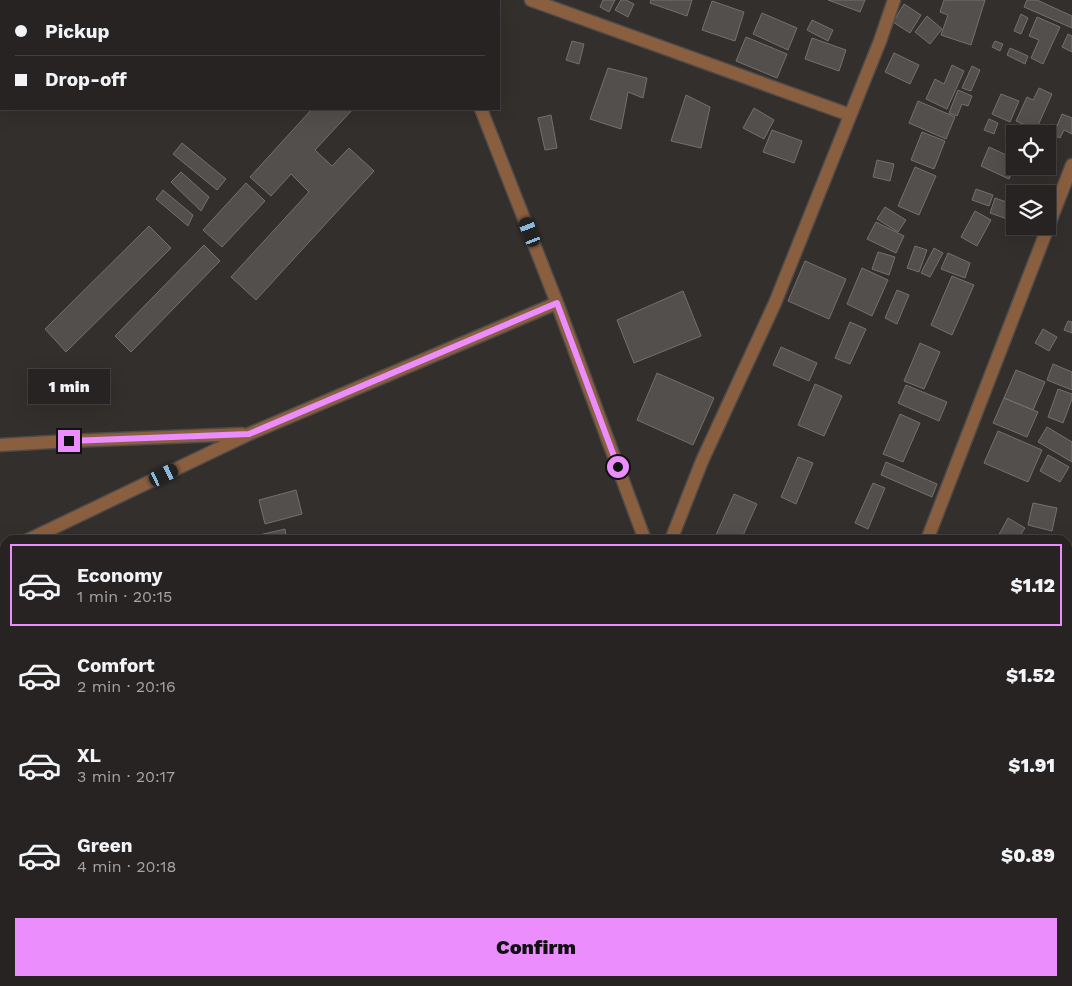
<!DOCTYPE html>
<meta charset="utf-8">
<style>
:root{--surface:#262322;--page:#2e2b2a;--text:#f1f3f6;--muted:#a4a4a5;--line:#424040;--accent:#eb8dfc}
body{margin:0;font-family:"Work Sans",sans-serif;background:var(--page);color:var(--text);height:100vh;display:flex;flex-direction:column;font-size:19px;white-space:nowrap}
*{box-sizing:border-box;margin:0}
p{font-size:16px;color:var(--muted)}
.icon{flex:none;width:28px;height:28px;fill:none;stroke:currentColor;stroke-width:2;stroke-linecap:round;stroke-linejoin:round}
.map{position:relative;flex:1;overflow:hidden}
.sheet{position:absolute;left:0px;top:535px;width:1072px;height:451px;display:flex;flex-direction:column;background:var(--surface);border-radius:15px 15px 0 0;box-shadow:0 5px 20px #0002,0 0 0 1px var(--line)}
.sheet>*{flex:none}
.top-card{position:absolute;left:0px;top:0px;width:500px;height:110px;box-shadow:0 5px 20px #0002,0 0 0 1px var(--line);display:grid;align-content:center;height:110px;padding:0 15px;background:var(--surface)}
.fabs{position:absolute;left:1006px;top:125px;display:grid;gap:10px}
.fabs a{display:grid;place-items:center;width:50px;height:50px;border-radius:0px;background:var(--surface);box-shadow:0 5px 20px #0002,0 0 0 1px var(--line);font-size:25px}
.end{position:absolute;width:22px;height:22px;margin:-11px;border:6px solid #eb8dfc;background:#111;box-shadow:0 0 0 2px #111}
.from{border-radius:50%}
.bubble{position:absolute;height:35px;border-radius:0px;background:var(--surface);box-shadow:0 5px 20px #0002,0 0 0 1px var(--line);font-size:16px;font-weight:800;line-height:35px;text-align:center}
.car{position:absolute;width:15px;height:30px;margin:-15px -8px;border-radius:6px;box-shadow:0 0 4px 1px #0007;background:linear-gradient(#222 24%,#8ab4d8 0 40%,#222 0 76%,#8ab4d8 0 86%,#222 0)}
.top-card b{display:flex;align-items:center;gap:18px;height:48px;font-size:19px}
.top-card b+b{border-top:1px solid var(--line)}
.top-card i{width:12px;height:12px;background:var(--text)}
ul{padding:9px 0 0;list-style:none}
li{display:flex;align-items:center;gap:15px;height:82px;margin:0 10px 8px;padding:0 5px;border:2px solid transparent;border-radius:0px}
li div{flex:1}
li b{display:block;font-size:19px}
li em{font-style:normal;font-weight:800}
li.current{border-color:var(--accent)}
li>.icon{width:45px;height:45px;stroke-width:1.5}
.primary-button{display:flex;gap:10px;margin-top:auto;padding:10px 15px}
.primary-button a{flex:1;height:58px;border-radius:0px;background:var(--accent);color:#111;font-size:20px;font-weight:800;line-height:58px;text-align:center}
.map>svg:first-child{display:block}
.building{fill:#534f4c;stroke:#75706e}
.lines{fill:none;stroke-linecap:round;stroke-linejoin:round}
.minor-casing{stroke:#4f4b49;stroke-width:15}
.minor{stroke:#8a5f40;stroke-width:12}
.route{stroke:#eb8dfc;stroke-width:6}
</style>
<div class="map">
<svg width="1072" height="986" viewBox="0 0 1072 986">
<rect width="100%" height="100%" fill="#332f2d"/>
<path class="building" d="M603,0H615L609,12L600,7Z
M621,0H626L634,4L628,17L615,10Z
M651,0H692L687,16L650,3Z
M828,0H865L860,12Z
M944,0H985L971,45L941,35L948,15L940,12Z
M1027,0H1037L1072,16V28L1024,7Z
M712,1L744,12L735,41L702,30Z
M904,4L921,15L910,33L893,22Z
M762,13L797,28L788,50L753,34Z
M1021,14L1028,18L1021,34L1014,31Z
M927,16L942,29L930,44L915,32Z
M1037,17L1060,27L1043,64L1031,58L1039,40L1029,36Z
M812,20L833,30L828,41L807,30Z
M1068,34L1072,36V52L1062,47Z
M746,37L787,54L777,78L736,61Z
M812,38L846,50L839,71L805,59Z
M572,41L584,44L579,64L566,60Z
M995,41L1003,44L1000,51L992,47Z
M1010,48L1028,56L1025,64L1007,55Z
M894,53L919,65L910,84L885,72Z
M952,65L964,71L947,109L926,99L935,79L944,84Z
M972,66L980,70L971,91L962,88Z
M608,68L647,78L643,98L628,92L621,129L590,119Z
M1039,88L1052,94L1036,130L1016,121L1027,97L1033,100Z
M958,90L972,96L968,106L962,104L957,116L949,113Z
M1001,94L1019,101L1010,122L992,114Z
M686,95L710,107L701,148L671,141Z
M918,101L955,117L946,139L909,123Z
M754,108L774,120L764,139L743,128Z
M312,109H353L315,150L332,166L349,148L374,171L256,300L231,277L309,192L291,174L271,196L250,177Z
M1062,114L1072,118V134L1064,130L1060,138L1048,132L1051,124L1057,126Z
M551,115L557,148L545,150L538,118Z
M989,119L998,123L994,134L984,130Z
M772,130L802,141L794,163L763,152Z
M922,132L945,141L934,169L911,160Z
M1048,139L1056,142L1048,160Z
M182,143L226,179L217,190L173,154Z
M989,147L1015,159V164L1009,179L981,166Z
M877,160L894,164L890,181L873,177Z
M915,167L936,176L919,215L898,206Z
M181,172L209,197L201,211L171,182Z
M246,183L265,201L222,247L203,230Z
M976,189L993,195L989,206L972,200Z
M163,190L193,215L188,226L156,199Z
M995,198L1015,205L1010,220L990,213Z
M885,207L906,220L898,232L877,219Z
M975,211L991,220L977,246L961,237Z
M876,222L904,236L896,253L867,239Z
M149,226L171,248L66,352L45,329Z
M1018,226H1035L1033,232Z
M204,245L220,261L131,352L115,336Z
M915,246L927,250L919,272L907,268Z
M934,248L943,253L930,277L921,273Z
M878,252L895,257L889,275L872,269Z
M948,253L970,263L965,278L941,269Z
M805,261L846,279L829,319L788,301Z
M862,268L888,280L872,316L847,304Z
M952,276L974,285L952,335L931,325Z
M897,290L909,295L897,324L885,318Z
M683,291L701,336L634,363L617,320Z
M1068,321L1072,322V333L1064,330Z
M850,322L866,329L850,364L835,358Z
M1043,329L1057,337L1049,351L1035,343Z
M920,343L940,352L924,389L904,381Z
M781,347L817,363L809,381L773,365Z
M1053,364L1072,372V390L1047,380Z
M1016,370L1045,382L1033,410L1004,398Z
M657,373L714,398L693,445L637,420Z
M815,384L842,396L824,436L798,425Z
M906,385L947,402L939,421L898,403Z
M1058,389L1072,394V399L1063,423L1048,417Z
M1004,398L1038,412L1027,437L993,423Z
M900,414L920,423L903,462L883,454Z
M1047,427L1072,442V462L1038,442Z
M998,431L1042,450L1028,482L984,463Z
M1048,455L1069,467L1060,482L1040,471Z
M798,457L813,463L796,504L781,497Z
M886,462L937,484L932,497L881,475Z
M873,483L885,488L868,529L855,523Z
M296,490L302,514L265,524L259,500Z
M734,494L757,504L741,540H728L716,535Z
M1033,503L1057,508L1052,531L1028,525Z
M1008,518L1025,528L1017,540H996Z
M285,529L287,540H261L259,535Z
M5,603V644L0,645V604Z
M1068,663L1072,665V684L1068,682Z
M432,981H461L449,986H434Z
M570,981H577L579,986H558Z
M591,981H621L623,986H593Z
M681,981H685L701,986H680Z
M864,981H917L915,986H878Z
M926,981H982L980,986H924Z
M994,981H1013L1017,986H992Z"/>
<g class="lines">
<defs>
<path id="minor" d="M438,0V1
M531,0L850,115
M481,109L557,303L645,540
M0,445L69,441L242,434
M28,540L249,434L557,303
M671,540L702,461L775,303L880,41L894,0
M927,540L1072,165
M0,553L5,551
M1068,706L1072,707
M0,938L5,940
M156,981L173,986
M343,986L354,981
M1070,986L1072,965"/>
</defs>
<use href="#minor" class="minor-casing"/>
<use href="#minor" class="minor"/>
</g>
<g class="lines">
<path class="route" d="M69,441L249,434L557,303L618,467"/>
</g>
</svg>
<div class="fabs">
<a><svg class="icon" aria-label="locate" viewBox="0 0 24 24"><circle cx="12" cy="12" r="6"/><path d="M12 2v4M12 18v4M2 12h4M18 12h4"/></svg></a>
<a><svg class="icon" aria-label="layers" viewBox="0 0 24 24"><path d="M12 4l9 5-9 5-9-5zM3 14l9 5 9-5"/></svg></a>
</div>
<i class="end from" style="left:618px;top:467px"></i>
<i class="end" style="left:69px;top:441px"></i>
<div class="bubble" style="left:28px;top:369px;width:82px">1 min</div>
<i class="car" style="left:530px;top:232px;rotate:339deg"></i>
<i class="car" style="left:164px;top:475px;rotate:64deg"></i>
<div class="top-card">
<b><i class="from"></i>Pickup</b>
<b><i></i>Drop-off</b>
</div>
<section class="sheet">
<ul>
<li class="current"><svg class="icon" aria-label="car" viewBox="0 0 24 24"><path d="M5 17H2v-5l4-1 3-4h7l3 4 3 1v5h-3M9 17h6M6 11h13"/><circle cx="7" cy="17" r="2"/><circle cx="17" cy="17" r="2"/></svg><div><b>Economy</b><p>1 min · 20:15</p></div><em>$1.12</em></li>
<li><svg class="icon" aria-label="car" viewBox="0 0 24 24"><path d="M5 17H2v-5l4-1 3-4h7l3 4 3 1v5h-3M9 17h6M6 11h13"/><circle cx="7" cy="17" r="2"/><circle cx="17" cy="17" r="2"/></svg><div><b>Comfort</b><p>2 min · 20:16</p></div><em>$1.52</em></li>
<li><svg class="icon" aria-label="car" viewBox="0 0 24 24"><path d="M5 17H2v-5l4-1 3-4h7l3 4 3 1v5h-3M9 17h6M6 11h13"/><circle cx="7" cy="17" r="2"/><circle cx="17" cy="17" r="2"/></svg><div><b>XL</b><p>3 min · 20:17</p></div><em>$1.91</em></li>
<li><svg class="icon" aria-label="car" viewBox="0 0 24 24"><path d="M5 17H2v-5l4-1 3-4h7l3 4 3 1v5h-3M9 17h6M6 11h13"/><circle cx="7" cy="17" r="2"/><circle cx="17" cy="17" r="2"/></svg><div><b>Green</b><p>4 min · 20:18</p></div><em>$0.89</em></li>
</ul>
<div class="primary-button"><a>Confirm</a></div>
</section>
</div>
